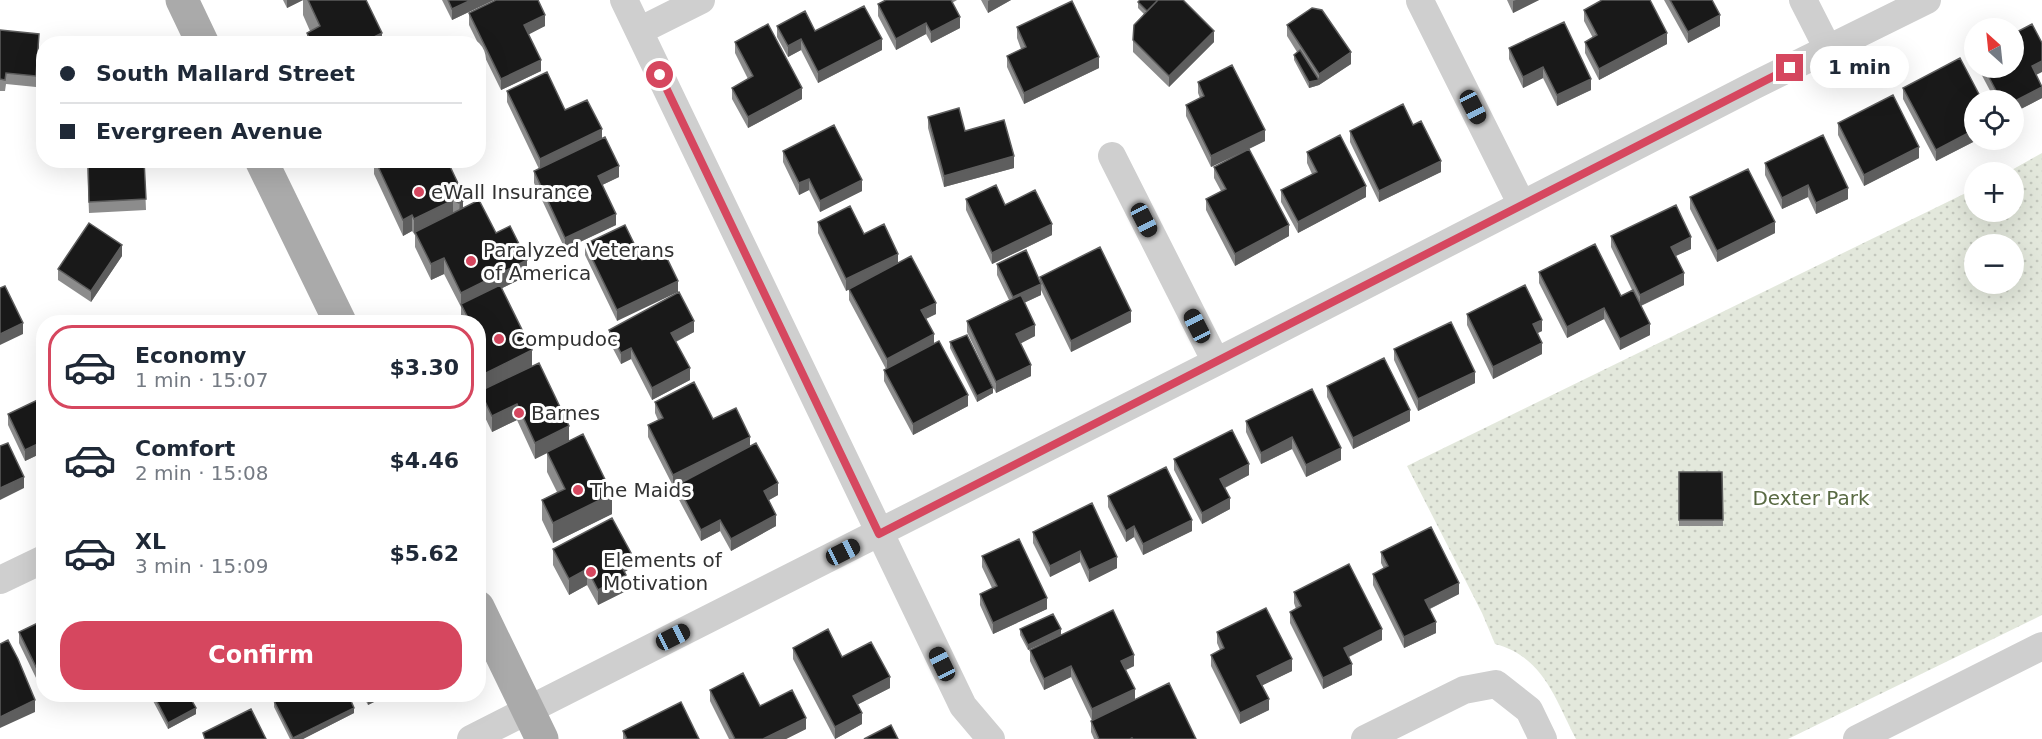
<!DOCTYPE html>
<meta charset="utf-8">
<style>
:root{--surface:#fff;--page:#f2f2f3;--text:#1f2937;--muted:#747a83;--line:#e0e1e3;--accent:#d6475f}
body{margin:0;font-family:"DejaVu Sans",sans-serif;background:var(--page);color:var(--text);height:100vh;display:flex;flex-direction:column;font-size:22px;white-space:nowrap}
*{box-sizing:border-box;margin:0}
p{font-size:20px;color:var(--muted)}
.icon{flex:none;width:33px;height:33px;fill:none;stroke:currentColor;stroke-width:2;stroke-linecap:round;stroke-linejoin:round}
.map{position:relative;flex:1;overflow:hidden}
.details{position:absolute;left:36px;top:315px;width:450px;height:387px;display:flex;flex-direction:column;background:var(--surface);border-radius:24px;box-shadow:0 6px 24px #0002}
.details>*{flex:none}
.banner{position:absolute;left:36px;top:36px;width:450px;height:132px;border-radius:24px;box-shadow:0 6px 24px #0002;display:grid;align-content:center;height:132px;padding:0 24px;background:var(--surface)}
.needle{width:39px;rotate:333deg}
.fabs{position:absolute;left:1964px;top:18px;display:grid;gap:12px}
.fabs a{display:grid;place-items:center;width:60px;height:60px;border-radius:50%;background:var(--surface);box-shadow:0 6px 24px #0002;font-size:30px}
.end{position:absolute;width:27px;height:27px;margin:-14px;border:8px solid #d6475f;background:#fff;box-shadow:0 0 0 3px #fff}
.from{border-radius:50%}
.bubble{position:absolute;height:42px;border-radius:21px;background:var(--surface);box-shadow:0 6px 24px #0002;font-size:20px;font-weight:600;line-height:42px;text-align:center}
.car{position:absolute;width:18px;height:36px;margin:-18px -9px;border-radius:8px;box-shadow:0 0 4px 2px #0007;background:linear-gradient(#222 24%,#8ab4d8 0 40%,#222 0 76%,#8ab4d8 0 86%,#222 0)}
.banner b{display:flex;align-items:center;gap:21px;height:57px;font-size:22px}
.banner b+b{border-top:2px solid var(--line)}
.banner i{width:15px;height:15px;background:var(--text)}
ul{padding:10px 0 0;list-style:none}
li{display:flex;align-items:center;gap:18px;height:84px;margin:0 12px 9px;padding:0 12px;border:3px solid transparent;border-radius:24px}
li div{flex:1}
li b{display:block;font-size:22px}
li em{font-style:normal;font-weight:600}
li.current{border-color:var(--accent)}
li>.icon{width:54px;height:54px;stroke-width:1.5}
.cta{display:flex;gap:12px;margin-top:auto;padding:12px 24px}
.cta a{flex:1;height:69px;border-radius:24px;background:var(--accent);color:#fff;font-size:24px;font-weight:600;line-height:69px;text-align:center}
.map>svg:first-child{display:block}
.park{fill:url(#park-dots);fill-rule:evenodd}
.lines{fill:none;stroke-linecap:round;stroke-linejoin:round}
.minor{stroke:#cfcfcf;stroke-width:28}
.primary{stroke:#aaa;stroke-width:33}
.wall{fill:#8c8c8c}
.shaded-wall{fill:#5e5e5e}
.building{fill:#191919;stroke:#5e5e5e;stroke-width:1.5}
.route{stroke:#d6475f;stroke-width:8}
.poi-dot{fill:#d6475f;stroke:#fff;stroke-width:2}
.labels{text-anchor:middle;stroke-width:6;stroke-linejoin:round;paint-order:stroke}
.poi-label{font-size:20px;fill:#323232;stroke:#fff;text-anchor:start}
.park-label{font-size:20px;fill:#596a43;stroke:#fff}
</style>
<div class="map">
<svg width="2042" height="739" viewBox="0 0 2042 739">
<defs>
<pattern id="park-dots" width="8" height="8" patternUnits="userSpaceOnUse" patternTransform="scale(1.5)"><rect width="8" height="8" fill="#e3e8dc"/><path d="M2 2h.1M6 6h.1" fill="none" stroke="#c3c7bd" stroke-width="1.8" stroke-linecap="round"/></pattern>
</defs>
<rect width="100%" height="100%" fill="#fff"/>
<path class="park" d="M2042,153V615L1788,739H1576C1555,699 1544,657 1495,644L1482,613L1407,466L1974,189V212H2013V172H2008ZM1974,244H2013V284H1974Z"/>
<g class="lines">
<path class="minor" d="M624,0L963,706L991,739
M1803,0L1828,49
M1420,1L1522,205
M639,31L701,0
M1112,156L1216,362
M0,580L44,559
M471,739L1216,362L1753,86L1927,0
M1365,739L1464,690L1496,684L1529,710L1543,739
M1857,739L2042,646"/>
<path class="primary" d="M182,0L203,44
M261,160L340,322
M478,607L542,739"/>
</g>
<path class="wall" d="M283,0H366L382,44H307V33L310,31L303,15V0L287,8Z
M442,0H494L452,20Z
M886,0H957L952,3L960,28L931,43L926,34L896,50L878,16V4Z
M981,0H1011L988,13Z
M1507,0H1539L1513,13Z
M1664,0H1712L1720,26L1688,43Z
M1138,2L1214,42L1169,87L1133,52V40L1144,14L1138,8Z
M1584,10L1667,44L1599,80L1585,53V42L1593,38L1584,21Z
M469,13L545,26L528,34L541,71L501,90L469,25Z
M1287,25L1351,64L1319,85L1309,88L1294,60V55L1297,52L1287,36Z
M777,26L815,31L882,50L818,83L801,50L788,57L777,37Z
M1017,27L1099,68L1024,104L1007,67V56L1021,49L1017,38Z
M0,30L39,45L36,87L6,84L5,91H0Z
M735,42L802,99L748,128L732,99V88L748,79L735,53Z
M1509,48L1591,90L1557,106L1543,78L1523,88L1509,59Z
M1978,68H2013L2036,75L2042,98L2013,113V100H1995Z
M1198,82L1265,141L1249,149L1289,236L1235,266L1206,210V199L1221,191L1214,178V167L1241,153L1211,167L1186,116V105L1200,98L1198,93Z
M1903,88L1974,140H1977L1936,161L1903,99Z
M507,91L565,110L602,139L619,177L602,185L616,225L565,249L534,183V171L539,169L507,102Z
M928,117L965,131L1014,168L944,187L928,128Z
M1838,123L1919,158L1864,186L1838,135Z
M1413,125L1441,172L1379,202L1350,142V131Z
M783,151L862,191L820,212L809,190L799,195L783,162Z
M1307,152L1366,197L1298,233L1281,202V190L1312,174L1307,163Z
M87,160H144L146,210L89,213Z
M374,160H447L463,208L496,233L527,276L502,288L532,366L569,441L612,514L553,543L542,520V500L557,492L547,472V453L535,459L517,420L492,432L480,407L478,322H462L461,320V307L444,274L431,280L415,247V235L412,231L403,236L374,174Z
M1765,163L1848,199L1816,214L1808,197L1782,209L1765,175Z
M1690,197L1775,233L1717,262L1690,209Z
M966,199L1005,205L1052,235L992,264L966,210Z
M818,222L864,234L898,263L936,314L926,319L934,343L968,406L913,435L884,381V370L886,369L849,300V289L846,291L818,233Z
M1611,236L1691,249L1676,256L1684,285L1641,306L1650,335L1620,350L1604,319L1567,338L1539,283V272L1621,296L1632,290L1611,247Z
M585,244L642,260L617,321L585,255Z
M122,256L91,302L58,280V269Z
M997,264L1040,282V277L1131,322L1071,352L1041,290V295L1024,303L1035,336L1020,343L1031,376L996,393L967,332V321L1009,300L997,275Z
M1467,314L1542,331L1538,333L1542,354L1493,379L1467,325Z
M609,330L694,332L676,342L690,380L652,400L631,359L621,364L609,341Z
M950,342L993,393L977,402L950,348Z
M1394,349L1475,383L1418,411L1394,360Z
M1327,386L1410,421L1353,449L1327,397Z
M1312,389L1341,460L1306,477L1292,449L1261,464L1246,432V421Z
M44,397V452L25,461L8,425V414Z
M655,402L713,419L750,446L778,495L768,500L776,526L731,551L720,531L701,541L677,496V485L688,479L673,486L648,437V425L658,420L655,413Z
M1174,459L1249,475L1225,488L1230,509L1202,524L1174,470Z
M1679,472H1722L1723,526H1679Z
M1108,496L1192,531L1143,555L1134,537L1126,542L1108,507Z
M1092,503L1117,568L1089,582L1080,562L1050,577L1033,543V532Z
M553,549L631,568L624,572L626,591L598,605L587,585L569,595L553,565Z
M1381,552L1459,594L1430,609L1436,633L1404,648L1373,585V574L1384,569L1381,563Z
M982,556L1047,609L993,634L980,605V594L992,588L982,567Z
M1294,592L1382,640L1349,657L1352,675L1323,689L1290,623V612L1296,609L1294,603Z
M44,620V677L37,680L19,643V632Z
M1020,629L1061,635L1028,650L1020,635Z
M1217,632L1292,671L1262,685L1269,710L1240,724L1211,666V655L1220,650L1217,643Z
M793,648L890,688L858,704L862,724L835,739L793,659Z
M1030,650L1134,666L1126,670L1135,699L1196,739H1094L1091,732V721H1092L1071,677L1044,690L1030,661Z
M710,690L760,706L806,729L786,739H729L710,701Z
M152,694L196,714L168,729L152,699Z
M362,694H390L368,705Z
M274,701L354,713L303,739H290L274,707Z
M623,731L699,739H623Z"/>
<path class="shaded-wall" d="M287,0H303L287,8Z
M471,0H494L452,20V9Z
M990,0H1011L988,13V1Z
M1516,0H1539L1513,13V1Z
M545,15V26L524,37V25Z
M1720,15V26L1688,43V32Z
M960,17V28L931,43V32Z
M926,23V34L896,50V39Z
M1214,31V42L1169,87V76Z
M382,33V44H360Z
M1667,33V44L1599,80V69Z
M39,34V45L36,87V76Z
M801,39V50L788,57V46Z
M882,39V50L818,83V72Z
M1351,52V64L1319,85V74Z
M1099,57V68L1024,104V93Z
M541,60V71L501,90V79Z
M2042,61V72L2032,77V66Z
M1543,67V78L1523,88V77Z
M1591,79V90L1557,106V95Z
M1319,80V85L1309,88V82Z
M2042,87V98L2013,113V102Z
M802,88V99L748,128V117Z
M602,129V141L540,170V159Z
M1265,130V141L1211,167V156Z
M1974,130V140H1977L1936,161V150Z
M1919,147V158L1864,186V175Z
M1014,156V168L944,187V176Z
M1441,161V172L1379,202V191Z
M619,166V177L598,187V176Z
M809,179V190L799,195V183Z
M862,180V191L820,212V201Z
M1808,185V197L1782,209V198Z
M1366,186V197L1298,233V222Z
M1848,188V199L1816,214V203Z
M463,194V210L459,219L460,195Z
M453,200V216L415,232L414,235V219Z
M616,214V225L565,249V238Z
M412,215V231L403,236V220Z
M1775,222V233L1717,262V251Z
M1052,224V235L992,264V253Z
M1289,225V236L1235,266V254Z
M1691,237V249L1671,258V247Z
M122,245V256L91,302V291Z
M898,254V265L846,291V279Z
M444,258V274L431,280V264Z
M527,260V276L462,308L461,306V293Z
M1684,273V285L1640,306V295Z
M678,281V292L617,321V310Z
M1041,284V295L1013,308V297Z
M936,303V314L921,321V310Z
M1604,308V319L1567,338V327Z
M1131,311V322L1071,352V341Z
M1542,320V331L1533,335V324Z
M694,321V332L671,344V333Z
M23,323V334L0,345V334Z
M1650,324V335L1620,350V339Z
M1035,325V336L1016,346V334Z
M934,334V345L887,370V359Z
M1542,343V354L1493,379V367Z
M631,348V359L621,364V353Z
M532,350V366L478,393V377Z
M1031,365V376L996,393V382Z
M690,368V380L652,400V388Z
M1475,372V383L1418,411V399Z
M993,388V393L977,402V396Z
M968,395V406L913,435V424Z
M517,404V420L492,432V416Z
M1410,410V421L1353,449V438Z
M569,426V442L535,459V443Z
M750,437V448L673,486V475Z
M1292,437V449L1261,464V453Z
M44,441V452L25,461V450Z
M1341,448V460L1306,477V465Z
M1249,464V475L1220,490V479Z
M24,477V488L0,500V488Z
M778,483V495L764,503V491Z
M612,494V514L553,543V523Z
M1230,498V509L1202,524V513Z
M776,515V526L731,551V539Z
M720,520V531L701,541V530Z
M1192,520V531L1143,555V544Z
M1134,526V537L1126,542V531Z
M1080,551V562L1050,577V566Z
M631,553V568L618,576V560Z
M1117,557V568L1089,582V570Z
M587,569V585L569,595V579Z
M626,575V591L598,605V590Z
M1459,583V594L1425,611V600Z
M1047,598V609L993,634V623Z
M1436,622V633L1404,648V637Z
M1061,629V635L1028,650V645Z
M1382,629V640L1344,659V648Z
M1134,655V666L1121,672V661Z
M1292,659V671L1257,688V676Z
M1352,664V675L1323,689V678Z
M44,666V677L37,680V669Z
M1071,666V677L1044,690V679Z
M890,677V688L853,707V696Z
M1135,689V700L1092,721V709Z
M378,694H390L368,705V700Z
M1269,699V710L1240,724V713Z
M35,700V712L0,728V717Z
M196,708V714L168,729V723Z
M354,708V713L303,739H293Z
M862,713V724L835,739V727Z
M806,718V729L786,739H763Z"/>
<path class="building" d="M308,0H366L382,33L360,44H312L307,33L320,26Z
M448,0H471L452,9Z
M496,0H538L545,15L524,25L541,60L501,79L469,13Z
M886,0H951L960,17L931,32L926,23L896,39L878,4Z
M1140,0H1158L1147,11L1138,2Z
M1158,0H1183L1214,31L1169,76L1133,40L1134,25Z
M1602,0H1650L1667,33L1599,69L1585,42L1597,35L1584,10Z
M1670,0H1712L1720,15L1688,32Z
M1072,1L1099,57L1024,93L1007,56L1026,47L1017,27Z
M864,6L882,39L818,72L801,39L788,46L777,26L805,11L815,31Z
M1312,8L1322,10L1351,52L1319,74L1287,25Z
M1564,22L1591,79L1557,95L1543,67L1523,77L1509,48Z
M768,24L802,88L748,117L732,88L753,76L735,42Z
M2032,24L2042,43V61L2032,66L2042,87L2013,102V100H2001L1984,68H2013V34Z
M0,30L39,34L36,76L6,73L5,80L0,79Z
M1300,50L1319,80L1309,82L1294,55Z
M1960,58L1982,100H1974V130L1936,150L1903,88Z
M1232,65L1265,130L1211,156L1186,105L1204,96L1198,82Z
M547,72L565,110L587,100L602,129L540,159L507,91Z
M1893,95L1919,147L1864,175L1838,123Z
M1403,104L1413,125L1421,121L1441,161L1379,191L1350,131Z
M959,108L965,131L1004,120L1014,156L944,176L928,117Z
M834,125L862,180L820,201L809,179L799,183L783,151Z
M1340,135L1366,186L1298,222L1281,190L1317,172L1307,152Z
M1823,135L1848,188L1816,203L1808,185L1782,198L1765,163Z
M605,137L619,166L598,176L616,214L565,238L534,171Z
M1249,149L1289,225L1235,254L1206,199L1226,189L1214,167Z
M88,160H144L146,199L89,202Z
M375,160H447L463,194L460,195L463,201L459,203L453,200L414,219L412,215L403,220Z
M1748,169L1775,222L1717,251L1690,197Z
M996,185L1005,205L1035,190L1052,224L992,253L966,199Z
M479,200L496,233L510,226L527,260L461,293L444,258L431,264L415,232Z
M1676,205L1691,237L1671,247L1684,273L1640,295L1611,236Z
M850,206L864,234L884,224L898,254L846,279L818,222Z
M89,223L122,245L91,291L58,269Z
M625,225L642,260L663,250L678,281L617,310L585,244Z
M1595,244L1621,296L1633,290L1650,324L1620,339L1604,308L1567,327L1539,272Z
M1100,247L1131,311L1071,341L1040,277Z
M1026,250L1041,284L1013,297L997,264Z
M911,256L936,303L921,310L934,334L887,359L849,289Z
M500,285L532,350L478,377V322H470L461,304Z
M1525,285L1542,320L1533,324L1542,343L1493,367L1467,314Z
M5,286L23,323L0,334V288Z
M679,292L694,321L671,333L690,368L652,388L631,348L621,353L609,330Z
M1021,295L1035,325L1016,334L1031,365L996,382L967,321Z
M1451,322L1475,372L1418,399L1394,349Z
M967,335L993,388L977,396L950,342Z
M939,341L968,395L913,424L884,370Z
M1384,358L1410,410L1353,438L1327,386Z
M539,363L569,426L535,443L517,404L492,416L480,391Z
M694,382L713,419L736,408L750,437L673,475L648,425L663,418L655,402Z
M1312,389L1341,448L1306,465L1292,437L1261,453L1246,421Z
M44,397V441L25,450L8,414Z
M1232,430L1249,464L1220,479L1230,498L1202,513L1174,459Z
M583,434L612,494L553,523L542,500L565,489L547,452Z
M8,443L24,477L0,488V446Z
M756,443L778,483L764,491L776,515L731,539L720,520L701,530L677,485Z
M1166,467L1192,520L1143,544L1134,526L1126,531L1108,496Z
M1679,472H1722L1723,520H1679Z
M1092,503L1117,557L1089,570L1080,551L1050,566L1033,532Z
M612,518L631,553L618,560L626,575L598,590L587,569L569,579L553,549Z
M1431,527L1459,583L1425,600L1436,622L1404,637L1373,574L1388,566L1381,552Z
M1019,539L1047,598L993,623L980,594L997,586L982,556Z
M1349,564L1382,629L1344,648L1352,664L1323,678L1290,612L1301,606L1294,592Z
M1266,608L1292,659L1257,676L1269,699L1240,713L1211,655L1224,648L1217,632Z
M1113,610L1134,655L1121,661L1135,689L1092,709L1071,666L1044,679L1030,650Z
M1053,614L1061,629L1028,645L1020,629Z
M44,620V666L37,669L19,632Z
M828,629L842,657L871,642L890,677L853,696L862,713L835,727L793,648Z
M8,640L18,659L35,700L0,717V644Z
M743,673L760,706L792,690L806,718L763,739H735L710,690Z
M1169,683L1196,739H1133L1132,738L1130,739H1099L1091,721Z
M153,694H188L196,708L168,723Z
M288,694H348L354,708L293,738L274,701Z
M365,694H378L368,700Z
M681,702L699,739H627L623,731Z
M251,709L266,739H205L203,733Z
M891,725L898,739H864Z"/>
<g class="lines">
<path class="route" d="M660,75L879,534L1790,68"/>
</g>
<g class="poi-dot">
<circle cx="419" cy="192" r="6"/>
<circle cx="471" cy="261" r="6"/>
<circle cx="499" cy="339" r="6"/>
<circle cx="519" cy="413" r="6"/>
<circle cx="578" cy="490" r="6"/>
<circle cx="591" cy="572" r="6"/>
</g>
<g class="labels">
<g class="poi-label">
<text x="431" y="199">eWall Insurance</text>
<text x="483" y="257">Paralyzed Veterans<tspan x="483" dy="23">of America</tspan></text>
<text x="511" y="346">Compudoc</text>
<text x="531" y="420">Barnes</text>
<text x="590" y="497">The Maids</text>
<text x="603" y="567">Elements of<tspan x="603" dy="23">Motivation</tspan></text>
</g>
<g class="park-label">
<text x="1811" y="505">Dexter Park</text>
</g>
</g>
</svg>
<div class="fabs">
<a><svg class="needle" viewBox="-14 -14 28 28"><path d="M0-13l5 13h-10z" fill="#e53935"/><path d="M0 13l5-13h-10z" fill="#747a83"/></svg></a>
<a><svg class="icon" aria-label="locate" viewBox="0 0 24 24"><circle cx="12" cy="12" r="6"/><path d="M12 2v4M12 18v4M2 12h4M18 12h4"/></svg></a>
<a>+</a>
<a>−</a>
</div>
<i class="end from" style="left:660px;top:75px"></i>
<i class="end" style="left:1790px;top:68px"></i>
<div class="bubble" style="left:1810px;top:46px;width:99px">1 min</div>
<i class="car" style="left:1473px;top:107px;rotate:153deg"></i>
<i class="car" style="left:1144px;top:220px;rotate:153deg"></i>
<i class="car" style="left:1197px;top:326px;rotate:333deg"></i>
<i class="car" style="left:843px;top:552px;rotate:63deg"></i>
<i class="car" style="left:673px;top:637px;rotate:63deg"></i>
<i class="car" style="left:942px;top:664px;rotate:334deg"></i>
<div class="banner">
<b><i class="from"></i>South Mallard Street</b>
<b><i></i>Evergreen Avenue</b>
</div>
<section class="details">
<ul>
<li class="current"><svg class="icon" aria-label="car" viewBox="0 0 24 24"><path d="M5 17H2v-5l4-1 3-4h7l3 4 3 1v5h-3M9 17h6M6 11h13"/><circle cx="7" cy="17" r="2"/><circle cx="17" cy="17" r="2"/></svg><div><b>Economy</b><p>1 min · 15:07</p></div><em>$3.30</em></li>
<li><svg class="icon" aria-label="car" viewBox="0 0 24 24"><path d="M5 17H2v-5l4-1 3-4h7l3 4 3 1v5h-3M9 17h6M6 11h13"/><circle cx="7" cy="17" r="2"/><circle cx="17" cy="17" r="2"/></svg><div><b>Comfort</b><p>2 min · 15:08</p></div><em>$4.46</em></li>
<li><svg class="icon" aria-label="car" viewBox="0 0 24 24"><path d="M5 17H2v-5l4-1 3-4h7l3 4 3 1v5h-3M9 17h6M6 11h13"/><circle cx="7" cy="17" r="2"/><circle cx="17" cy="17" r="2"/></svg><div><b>XL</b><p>3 min · 15:09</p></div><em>$5.62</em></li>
</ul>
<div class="cta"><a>Confirm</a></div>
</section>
</div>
